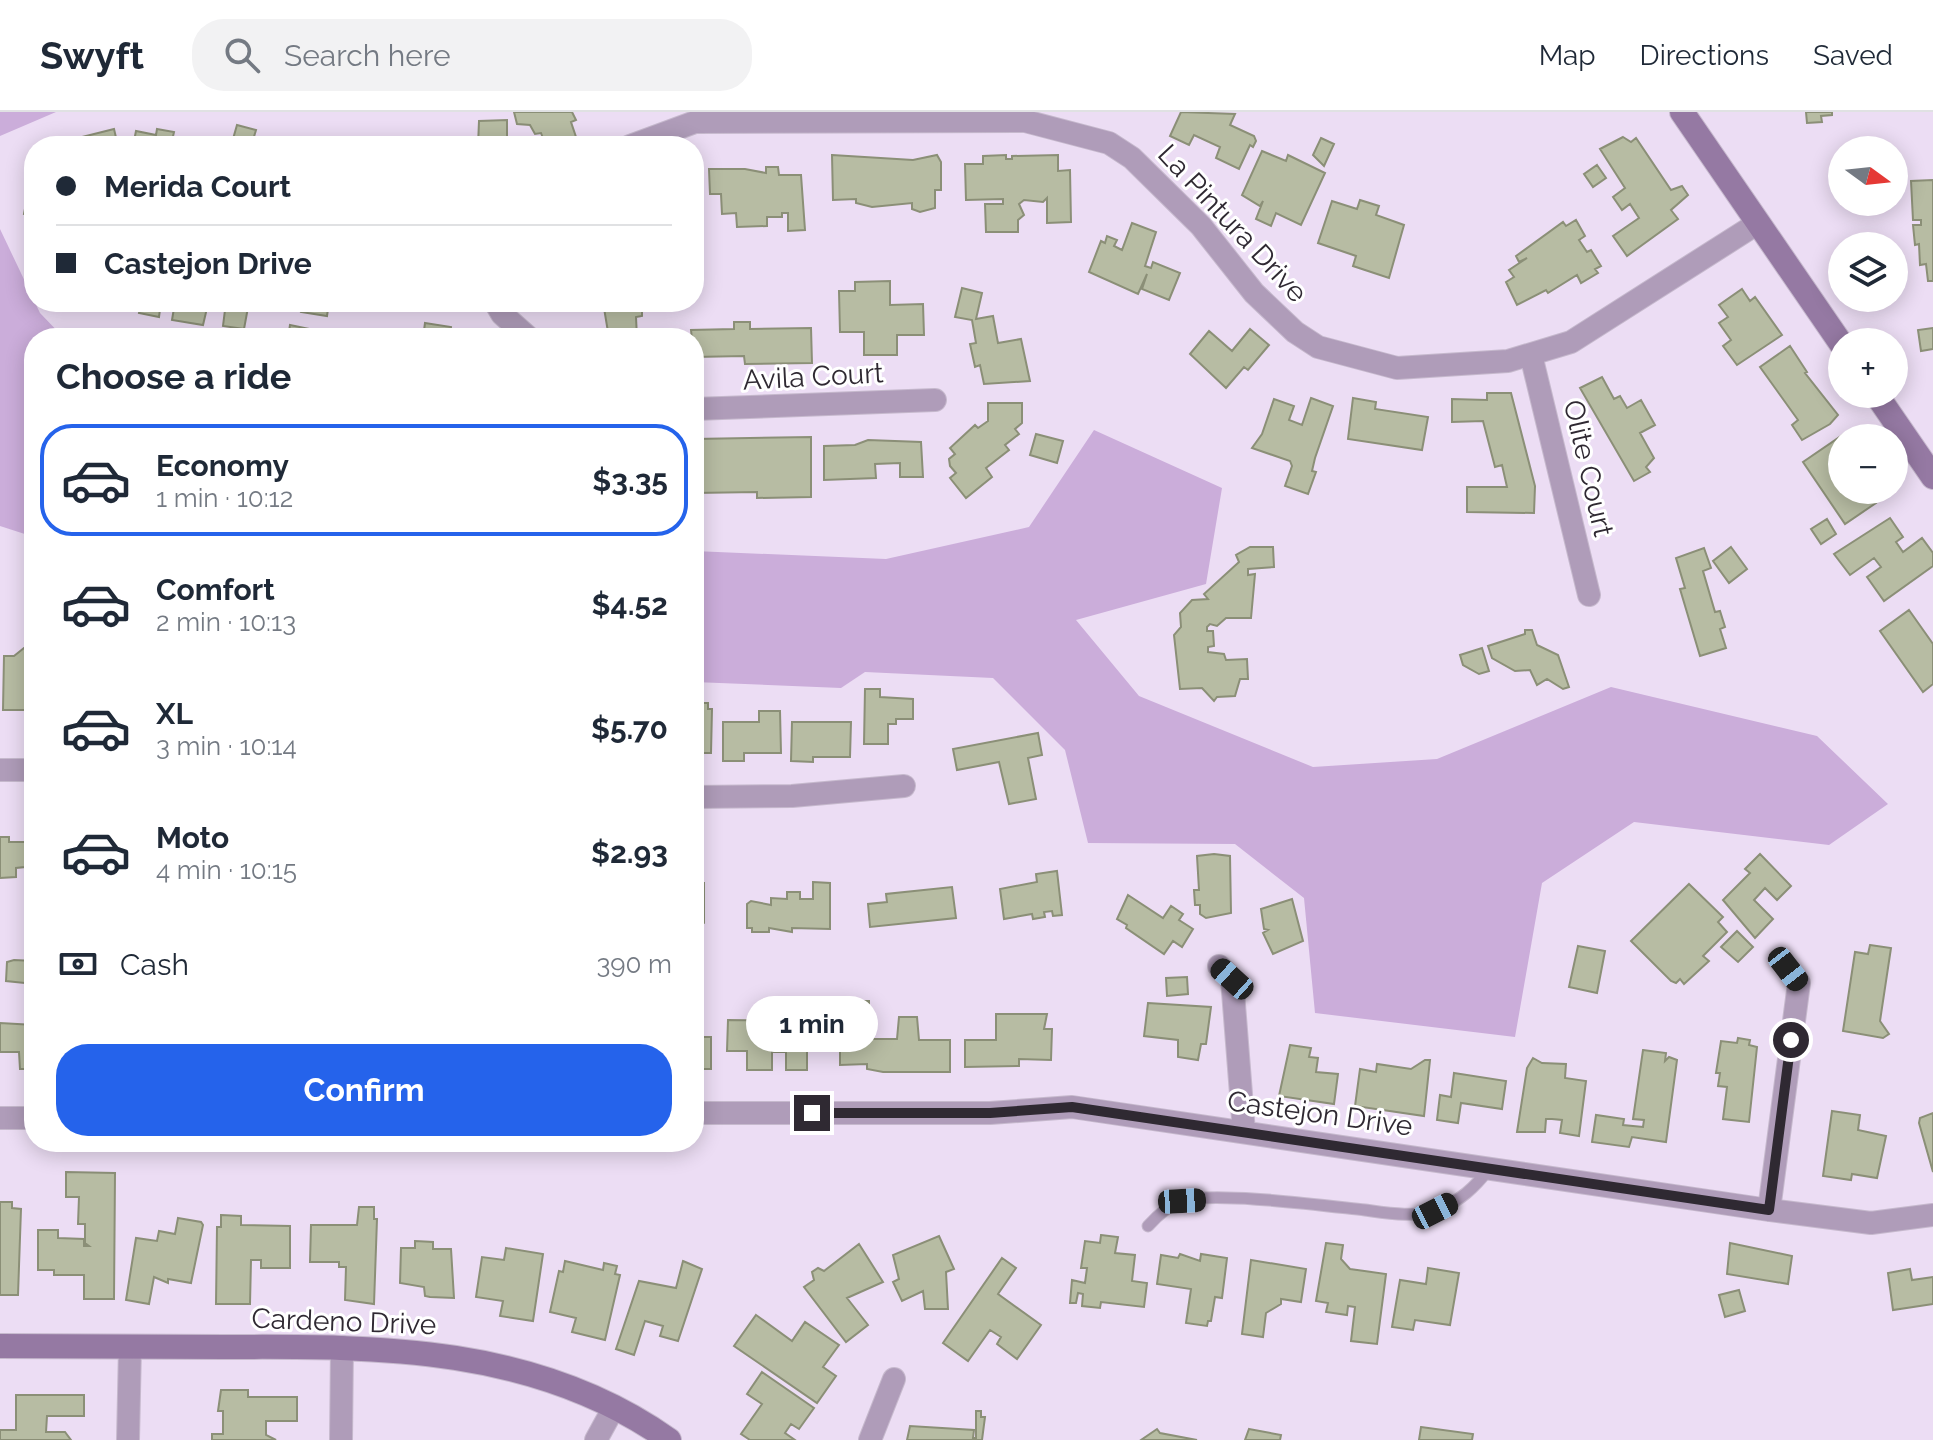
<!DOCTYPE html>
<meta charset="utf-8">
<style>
:root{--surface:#fff;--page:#f2f2f3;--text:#1f2937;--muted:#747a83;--line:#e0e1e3;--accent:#2563eb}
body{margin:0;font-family:Raleway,sans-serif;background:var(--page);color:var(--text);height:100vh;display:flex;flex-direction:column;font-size:30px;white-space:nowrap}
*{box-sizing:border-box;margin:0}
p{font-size:26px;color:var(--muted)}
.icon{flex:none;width:44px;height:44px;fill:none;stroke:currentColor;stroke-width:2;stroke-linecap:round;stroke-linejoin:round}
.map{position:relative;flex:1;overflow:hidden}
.sheet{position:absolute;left:24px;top:216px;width:680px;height:824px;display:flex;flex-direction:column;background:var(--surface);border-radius:32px;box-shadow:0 4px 20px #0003}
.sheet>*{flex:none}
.guide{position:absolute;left:24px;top:24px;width:680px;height:176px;border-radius:32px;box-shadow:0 4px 20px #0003;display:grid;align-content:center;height:176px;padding:0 32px;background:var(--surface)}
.needle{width:52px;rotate:105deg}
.fabs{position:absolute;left:1828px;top:24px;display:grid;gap:16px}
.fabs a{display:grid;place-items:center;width:80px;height:80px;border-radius:50%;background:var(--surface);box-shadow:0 4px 20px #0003;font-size:40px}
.end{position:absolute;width:36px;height:36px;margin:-18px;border:10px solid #2f2932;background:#fff;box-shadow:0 0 0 4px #fff}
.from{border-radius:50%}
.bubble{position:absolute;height:56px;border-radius:28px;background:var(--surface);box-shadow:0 4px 20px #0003;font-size:26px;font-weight:700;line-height:56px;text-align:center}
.car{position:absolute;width:24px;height:48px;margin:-24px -12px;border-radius:10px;box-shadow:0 0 6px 2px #0007;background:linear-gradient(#222 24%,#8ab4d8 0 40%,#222 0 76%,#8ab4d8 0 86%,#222 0)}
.guide b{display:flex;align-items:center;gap:28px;height:76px;font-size:30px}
.guide b+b{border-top:2px solid var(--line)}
.guide i{width:20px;height:20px;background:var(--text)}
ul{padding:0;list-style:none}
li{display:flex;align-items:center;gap:24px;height:112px;margin:0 16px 12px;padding:0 16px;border:4px solid transparent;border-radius:32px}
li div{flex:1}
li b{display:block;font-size:30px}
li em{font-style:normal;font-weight:700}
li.current{border-color:var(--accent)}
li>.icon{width:72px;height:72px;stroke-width:1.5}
h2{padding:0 32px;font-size:36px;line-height:96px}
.pay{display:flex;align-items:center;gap:20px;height:88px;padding:0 32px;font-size:30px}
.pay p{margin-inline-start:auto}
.action{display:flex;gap:16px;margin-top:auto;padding:16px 32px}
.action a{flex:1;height:92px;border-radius:32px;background:var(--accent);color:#fff;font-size:32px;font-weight:700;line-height:92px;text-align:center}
header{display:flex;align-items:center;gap:48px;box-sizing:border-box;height:112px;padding:0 40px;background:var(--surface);border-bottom:2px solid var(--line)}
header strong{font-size:38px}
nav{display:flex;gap:44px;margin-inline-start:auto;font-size:28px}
.search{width:560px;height:72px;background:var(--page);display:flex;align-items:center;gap:20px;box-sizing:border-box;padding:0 28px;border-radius:32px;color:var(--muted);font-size:30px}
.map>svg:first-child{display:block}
.green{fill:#cbadda}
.building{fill:#b7bca3;stroke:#8b8f77;stroke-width:2}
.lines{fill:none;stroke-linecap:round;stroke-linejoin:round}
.lane-casing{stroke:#c6b9cd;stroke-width:13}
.street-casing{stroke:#c6b9cd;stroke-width:24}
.secondary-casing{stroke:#c6b9cd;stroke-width:26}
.lane{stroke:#af9cb9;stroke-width:11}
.street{stroke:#af9cb9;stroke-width:22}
.secondary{stroke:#9579a3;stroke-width:24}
.route{stroke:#2f2932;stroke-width:10}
.labels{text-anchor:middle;stroke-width:6;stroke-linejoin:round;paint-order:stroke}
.street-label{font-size:28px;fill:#2f2932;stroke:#fff}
</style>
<header>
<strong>Swyft</strong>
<div class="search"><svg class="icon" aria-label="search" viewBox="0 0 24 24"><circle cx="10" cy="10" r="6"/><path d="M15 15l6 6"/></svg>Search here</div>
<nav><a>Map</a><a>Directions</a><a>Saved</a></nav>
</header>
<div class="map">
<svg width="1933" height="1328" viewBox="0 0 1933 1328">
<rect width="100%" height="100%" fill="#ecddf4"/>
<path class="green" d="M0,0H56L0,24Z
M0,117L40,201L64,226H34V425L0,414Z
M1094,318L1222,376L1206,472L1076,508L1139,584L1313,655L1437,647L1611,575L1817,624L1888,692L1829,733L1634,710L1542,771L1515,925L1315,901L1304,786L1235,732L1088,731L1065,638L993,566L865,560L841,576L694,570V439L886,447L1029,415Z"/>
<path class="building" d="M514,0H572L576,8L571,10L576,25L566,29L567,34H546L541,21L535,22L530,13L517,12Z
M1181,0L1235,2L1230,13L1254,24L1256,29L1253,35L1250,33L1239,57L1216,46L1220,35L1194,23L1189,33L1170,24Z
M1806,0H1832V3L1821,4L1822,10L1807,11Z
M507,8V34H478L479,9Z
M237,13L256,18L253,28L275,34H231Z
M114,17L118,34H62V30Z
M157,17L174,20L171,33L175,34H133L136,19L156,23Z
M1623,25L1631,30L1636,26L1671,78L1682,74L1688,83L1671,98L1678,107L1627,144L1613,124L1639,106L1630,92L1622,98L1613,85L1625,76L1600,37Z
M1321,26L1334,32L1324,54L1313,43Z
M1262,39L1286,49L1288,43L1325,61L1301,113L1276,101L1271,114L1256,107L1263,89L1260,94L1242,83Z
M832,43L913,48L937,43L941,50V78H935V96L920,100L912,97V91L872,95L856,91V87L833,88Z
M1006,43V47H1012V44L1058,43V59L1070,58L1071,110L1047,111V86L1043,90L1024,88L1019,92L1024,103L1018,108V120H986L985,92H1003V87L966,88L965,52H983V44Z
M34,50V104L24,102Z
M1597,53L1606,66L1593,75L1584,62Z
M766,55H778L779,63H801L805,118L788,119V101H782V105H767V114L737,115L736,101L722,102L721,82H710L709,57H745L766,61Z
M1933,68V169H1928L1926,152L1920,153L1919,132L1915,133L1913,113H1921V108H1913L1911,69Z
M1360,88L1379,94L1376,103L1404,113L1389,166L1353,154L1356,144L1318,131L1332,89L1357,97Z
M1576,108L1585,124L1579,128L1587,140L1591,138L1601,154L1595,157L1598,161L1581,171L1577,163L1548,181L1546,178L1517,193L1506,170L1514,165L1509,158L1527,146L1519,150L1516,144L1563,110L1566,114Z
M1132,111L1156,120L1145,154L1151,156L1153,150L1180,161L1169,188L1142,177L1147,162L1138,182L1089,160L1101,129L1105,131L1107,124L1117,128L1114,134L1122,138Z
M890,169V193L923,192L924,223H897V243H864V220H840L839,179H855V170Z
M962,176L982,181L976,207L993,204L998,231L1021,227L1030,269L984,272L980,253L975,255L970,232L976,231L972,208L955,205Z
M1742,177L1750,189L1755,185L1782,223L1737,253L1723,234L1731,228L1719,211L1728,205L1719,193Z
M161,190L159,205L139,201L140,196L108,191Z
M175,190H249L244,217L223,214L225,198H223L207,196L203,213L172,208Z
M303,190H329L327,204L301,200Z
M603,190H642V204L636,205L637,226H609Z
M734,210H750V217L811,216L812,251L745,252L744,244L694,245L691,218L734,217Z
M425,211L451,215L450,226H423Z
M290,213L324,220L323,226H288Z
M1933,216V237L1921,239L1918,218Z
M1250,217L1269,233L1248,258L1244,255L1226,276L1190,242L1209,219L1232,239Z
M1790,234L1807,260L1805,261L1838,303L1830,312L1802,328L1792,313L1798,308L1760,255Z
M1602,265L1614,287L1620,284L1627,296L1641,288L1655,313L1640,321L1654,346L1646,355L1650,360L1634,369L1580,276Z
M1487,281H1511L1535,374L1534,401L1467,400V375H1507L1502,353L1495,355L1483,309L1452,310V287L1487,288Z
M1311,286L1333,294L1315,346L1312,359L1316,360L1308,382L1285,374L1292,354L1290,349L1252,336L1262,322L1274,287L1294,294L1289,308L1302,313Z
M1353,286L1376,290L1375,297L1428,305L1422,338L1348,327Z
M988,291H1022V311L1015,317L1019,322L1005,333L1009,338L986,356L992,365L966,386L950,366L956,361L950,354L949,347L955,342L950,336L975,313L978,316L988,309Z
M1847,320L1851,326H1842V378H1867L1876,391L1845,412L1803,350Z
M1036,322L1063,329L1057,351L1030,343Z
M811,325V385L757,386V380L694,381V327Z
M868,328L921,330L923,365H900V351L875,352L876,366L824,368V334L855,333Z
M1890,406L1903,425L1896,430L1903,440L1922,426L1933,441V454L1884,489L1867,465L1881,455L1874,446L1850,463L1834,442Z
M1827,407L1836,422L1821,432L1811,417Z
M1250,435H1273L1274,455L1248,457V463L1255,462L1251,506H1226L1217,514L1210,512L1207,515V519H1213L1214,534L1208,535V540L1224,542L1226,548L1247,547L1248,567H1240L1235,584L1217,585L1214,589L1202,576L1180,577L1174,523L1181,515L1180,501L1192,488L1208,487L1204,482L1239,450L1236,443Z
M1731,435L1747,457L1729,471L1713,449Z
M1704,436L1711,456L1703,459L1715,500L1720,499L1725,515L1720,517L1726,536L1700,544L1680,477L1685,476L1676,446Z
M1909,498L1933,532V572L1923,580L1880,519Z
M1525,518H1532L1537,533L1558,543L1569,575L1563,577L1547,567L1537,573L1530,558L1515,559L1492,546L1488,534L1525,522Z
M24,536H34V592H25V598H3L4,544H14Z
M1482,536L1489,559L1479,562L1463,553L1460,543Z
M865,577H880V585L913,587V607H896V612H888V632H864Z
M694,591H708V597H712L711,641H694Z
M759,599H780L781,641H744V649H723V610H759Z
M792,610H851L850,645H813V650L791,649Z
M1038,621L1042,643L1028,646L1036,687L1009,692L999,650L957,658L953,637Z
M0,725H9V730H25V755L16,756V765L0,766Z
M1214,742L1230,744L1231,801L1206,806L1200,802V793H1195L1194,778H1199L1197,744Z
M1760,742L1791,774L1777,788L1765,776L1754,788L1773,807L1755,826L1723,788L1750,761L1745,757Z
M1057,759L1062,803L1053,804L1052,799L1044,800L1045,805L1033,807L1032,802L1004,807L1000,777L1037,770L1036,762Z
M813,770L830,771V817L792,816V820L769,816V820H752V816H747V792L751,789L771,793V786L787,787V780H800V787H813Z
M694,771H704V811L700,813H694Z
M1689,772L1723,805L1718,810L1727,820L1703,844L1709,849L1684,872L1680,867L1676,871L1671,869L1631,829Z
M952,775L956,806L870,815L868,792L887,790L886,782Z
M1128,783L1163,806L1171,794L1183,802L1179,808L1193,817L1182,835L1173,829L1164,842L1126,816L1127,813L1117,807Z
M1292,787L1303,829L1273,842L1263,821L1268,818L1264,817L1261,797Z
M1737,819L1753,835L1738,850L1721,835Z
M1870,833L1891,836L1880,909L1889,922L1883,926L1843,919L1855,840L1868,842Z
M1578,834L1605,839L1597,881L1569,875Z
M14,848L34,849V872L6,869L7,850Z
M1187,865L1188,882L1167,884L1166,866Z
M842,889H869V907H842Z
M1148,891L1211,895L1206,932H1201L1198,948L1178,945V928L1144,924Z
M996,902H1047L1044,917H1052L1051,948L1019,947V954L965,955V928H996Z
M899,905H917L919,928H950V960H883L867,957V952L840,953V927H897Z
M728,908L807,909V958H786V940H772V958H747V939H727Z
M848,908H862V923H849Z
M0,911L34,913V957H20L19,940H0Z
M694,925H711V957H694Z
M1738,926L1750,928L1749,933L1757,935L1749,1010L1723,1007L1727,975L1718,974L1720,961H1716L1721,929L1737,931Z
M1290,933L1311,936L1309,945L1318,946L1316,960L1338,962L1334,992L1279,984Z
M1643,938L1666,941L1665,949L1669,945L1677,948L1666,1030L1632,1025L1629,1035L1592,1030L1596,1003L1624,1007L1623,1013L1643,1015L1644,1008L1633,1007Z
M1533,946L1542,951L1566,952L1565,966L1586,969L1579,1024L1560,1021L1562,1008L1552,1007H1546L1545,1020H1517L1527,956Z
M1425,948H1430L1424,1004L1355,994L1360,957L1376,960L1377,952L1411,957Z
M1454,961L1506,969L1502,997L1461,991L1458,1011L1437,1008L1440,983L1451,985Z
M1832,999L1860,1003L1858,1018L1886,1024L1877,1066L1852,1062L1851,1068L1823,1064Z
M1933,1001V1060L1919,1011L1920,1006Z
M66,1060L115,1061L114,1187H84V1163H54V1158H38V1118H58V1126L84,1127V1134H89L85,1131V1112H78L79,1085H66Z
M0,1090H12V1096L21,1097L18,1183H0Z
M359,1095H374V1107H377L374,1192L345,1188L346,1155H339V1150H310L311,1113H357Z
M221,1103L241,1104V1113L290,1114V1156H261V1148H251L250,1192H216L217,1115H221Z
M178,1106L201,1110L203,1113L191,1171L168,1167V1171L154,1165L149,1192L126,1188L136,1126L157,1129L159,1119L175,1122Z
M1101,1123L1118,1125L1115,1141L1135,1143L1132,1169L1147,1171L1144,1195L1101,1190L1100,1196L1082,1194L1083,1182L1078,1181L1076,1191H1070L1072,1168L1085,1171L1087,1156H1081L1085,1129L1100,1131Z
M939,1124L954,1157L946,1160L948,1197H925L923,1179L902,1189L893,1170L899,1167L893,1143Z
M415,1129L433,1130V1137H451L454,1186L430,1185L425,1184L424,1175L400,1171L401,1136H415Z
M1326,1131L1343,1133L1341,1147L1350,1157L1386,1162L1377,1232L1351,1229L1355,1195L1348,1194L1347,1203L1326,1200L1328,1191L1316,1189Z
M1730,1131L1792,1144L1788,1172L1727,1162Z
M859,1132L883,1170L847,1186L868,1213L846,1230L804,1175L814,1168L812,1160L818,1156L824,1159Z
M506,1136L543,1142L533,1209L500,1204L503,1189L476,1185L482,1145L504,1148Z
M1180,1142L1200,1149L1201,1142L1227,1146L1222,1186L1215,1185L1211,1209H1208L1207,1214L1186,1211L1191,1177L1157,1172L1161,1143L1178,1146Z
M1002,1146L1016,1156L998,1182L1041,1213L1017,1247L997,1232L1001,1225L990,1218L968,1249L943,1231Z
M1251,1148L1306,1157L1301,1190L1281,1187V1192L1266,1201L1263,1225L1242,1222Z
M565,1149L603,1158L604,1151L617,1154L615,1162L620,1163L605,1228L572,1220L576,1206L550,1200L559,1159L563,1160Z
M683,1149L702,1157L678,1229L660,1224L663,1214L645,1209L634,1243L616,1237L639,1169L676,1176Z
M1428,1156L1459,1161L1450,1213L1415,1208L1413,1218L1392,1215L1400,1168L1426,1172Z
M1910,1157L1912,1168L1933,1165V1192L1893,1198L1888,1161Z
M1739,1178L1745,1199L1725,1205L1719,1183Z
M756,1203L792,1229L805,1210L839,1233L823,1255L836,1264L817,1291L734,1234Z
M762,1260L814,1296L799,1317L791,1312L785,1321L795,1328H750L741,1322L762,1292L747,1282Z
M221,1278H248V1285H297V1309H266V1323L276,1328H212V1322H223V1299H218Z
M16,1283H84V1304H47L46,1320H65L71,1328H0V1318H16Z
M976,1299H981V1305H985L982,1328H907L910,1314L974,1318L973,1326H976Z
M1421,1315L1473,1322L1472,1328H1419Z
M1157,1317L1160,1321L1197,1328H1141Z
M1249,1317L1281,1323L1280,1328H1245Z"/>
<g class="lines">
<defs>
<path id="lane" d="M1148,1114C1157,1104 1167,1094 1181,1089C1214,1079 1327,1094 1365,1098C1387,1101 1416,1106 1438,1098C1461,1088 1474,1076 1489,1057"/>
<path id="street" d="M630,34L695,10L1025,9L1109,31L1132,46L1201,114L1254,181L1295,220L1318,235L1397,256L1508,249L1571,230L1758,111
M495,190L502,202L529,226
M1531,243L1589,483
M694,297L935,288
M0,658H34
M694,685L792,684L904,674
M1219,854L1232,867L1244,1020
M694,1001H990L1072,995L1769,1098L1871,1111L1933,1103
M0,1006H34
M1769,1098L1799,871L1788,857
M128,1328L130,1235
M341,1328L342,1235
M596,1328L613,1297
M870,1328L894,1267"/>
<path id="secondary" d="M1682,0L1842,233
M1876,282L1933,365
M0,1234C75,1235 150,1235 225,1235C379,1234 537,1234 669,1328"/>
</defs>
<use href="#lane" class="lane-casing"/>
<use href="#street" class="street-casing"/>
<use href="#secondary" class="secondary-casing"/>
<use href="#lane" class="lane"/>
<use href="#street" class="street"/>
<use href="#secondary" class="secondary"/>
</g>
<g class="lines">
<path class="route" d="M812,1001H990L1072,995L1769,1098L1791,928"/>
</g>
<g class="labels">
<g class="street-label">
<text transform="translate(1233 111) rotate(47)" y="10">La Pintura Drive</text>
<text transform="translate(813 264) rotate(-3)" y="10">Avila Court</text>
<text transform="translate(1589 356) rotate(77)" y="10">Olite Court</text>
<text transform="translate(1320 1001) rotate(8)" y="10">Castejon Drive</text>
<text transform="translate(344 1209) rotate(2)" y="10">Cardeno Drive</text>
</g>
</g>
</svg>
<div class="fabs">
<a><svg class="needle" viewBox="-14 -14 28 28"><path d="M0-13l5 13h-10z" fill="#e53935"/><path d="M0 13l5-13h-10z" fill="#747a83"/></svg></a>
<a><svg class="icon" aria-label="layers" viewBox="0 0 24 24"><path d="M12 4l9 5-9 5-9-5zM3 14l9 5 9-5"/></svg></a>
<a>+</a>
<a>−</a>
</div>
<i class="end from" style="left:1791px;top:928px"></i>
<i class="end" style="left:812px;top:1001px"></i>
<div class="bubble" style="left:746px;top:884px;width:132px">1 min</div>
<i class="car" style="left:1788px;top:857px;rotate:142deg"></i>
<i class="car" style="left:1232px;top:867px;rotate:312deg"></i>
<i class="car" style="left:1182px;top:1089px;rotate:87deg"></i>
<i class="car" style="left:1435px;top:1099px;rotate:63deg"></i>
<div class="guide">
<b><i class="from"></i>Merida Court</b>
<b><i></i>Castejon Drive</b>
</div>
<section class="sheet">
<h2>Choose a ride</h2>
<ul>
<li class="current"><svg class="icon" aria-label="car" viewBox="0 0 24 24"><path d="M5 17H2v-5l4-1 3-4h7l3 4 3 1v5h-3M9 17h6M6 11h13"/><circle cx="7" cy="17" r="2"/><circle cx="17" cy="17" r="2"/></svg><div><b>Economy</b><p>1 min · 10:12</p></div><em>$3.35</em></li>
<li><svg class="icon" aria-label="car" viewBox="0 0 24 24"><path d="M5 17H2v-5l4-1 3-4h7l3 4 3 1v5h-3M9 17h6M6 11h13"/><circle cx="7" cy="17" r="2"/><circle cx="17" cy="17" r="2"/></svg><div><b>Comfort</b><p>2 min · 10:13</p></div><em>$4.52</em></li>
<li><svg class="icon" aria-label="car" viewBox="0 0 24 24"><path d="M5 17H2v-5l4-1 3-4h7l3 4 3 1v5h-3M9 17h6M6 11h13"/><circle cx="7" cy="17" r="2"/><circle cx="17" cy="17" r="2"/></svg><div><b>XL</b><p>3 min · 10:14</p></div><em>$5.70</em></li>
<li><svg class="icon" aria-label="car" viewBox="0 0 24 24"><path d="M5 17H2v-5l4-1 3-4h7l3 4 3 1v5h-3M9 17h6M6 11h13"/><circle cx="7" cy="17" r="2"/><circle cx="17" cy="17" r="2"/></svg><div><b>Moto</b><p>4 min · 10:15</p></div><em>$2.93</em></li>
</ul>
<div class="pay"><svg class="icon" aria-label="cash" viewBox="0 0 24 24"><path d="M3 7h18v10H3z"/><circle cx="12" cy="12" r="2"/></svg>Cash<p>390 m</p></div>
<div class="action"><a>Confirm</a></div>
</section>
</div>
